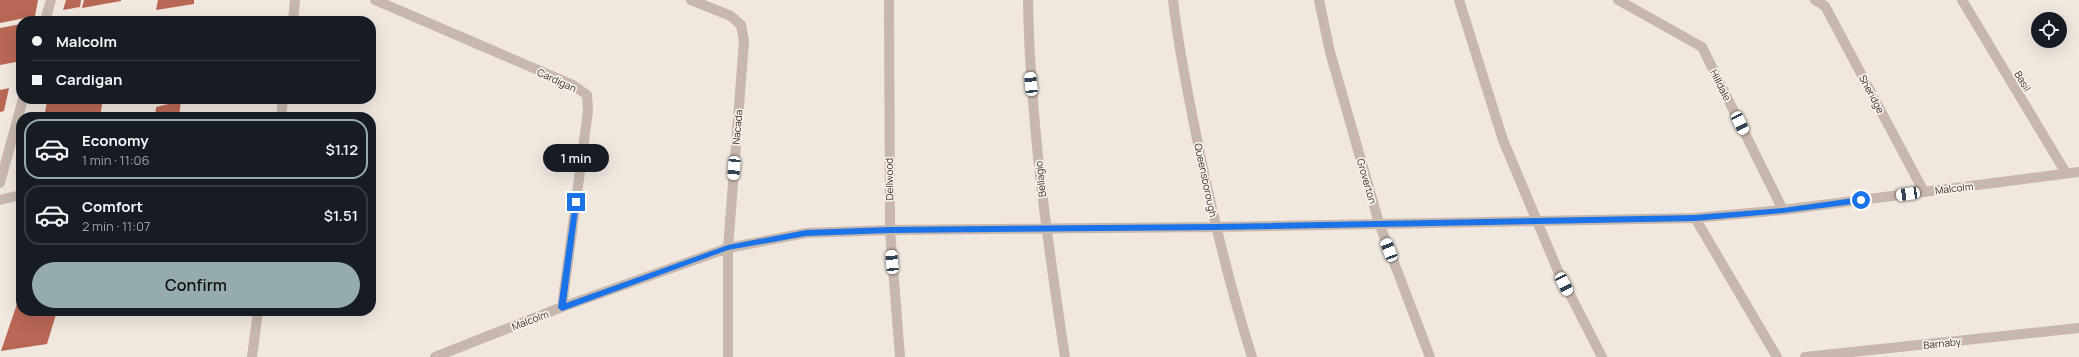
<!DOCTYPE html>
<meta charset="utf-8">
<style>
:root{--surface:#171b24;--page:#20242c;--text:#f1f3f6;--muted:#9ea1a6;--line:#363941;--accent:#95abad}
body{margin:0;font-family:Manrope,sans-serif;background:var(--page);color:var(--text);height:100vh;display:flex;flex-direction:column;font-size:15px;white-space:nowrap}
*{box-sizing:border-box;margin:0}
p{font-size:13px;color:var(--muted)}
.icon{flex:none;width:22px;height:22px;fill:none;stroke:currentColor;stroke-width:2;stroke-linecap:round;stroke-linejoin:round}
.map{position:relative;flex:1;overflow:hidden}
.side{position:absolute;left:16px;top:112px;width:360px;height:204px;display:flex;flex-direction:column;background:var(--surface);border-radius:16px;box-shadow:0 4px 16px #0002}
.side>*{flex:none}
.top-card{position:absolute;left:16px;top:16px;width:360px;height:88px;border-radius:16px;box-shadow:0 4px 16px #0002;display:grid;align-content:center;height:88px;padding:0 16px;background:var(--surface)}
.buttons{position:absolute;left:2031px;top:12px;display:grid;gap:8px}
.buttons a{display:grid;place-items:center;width:36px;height:36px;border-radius:50%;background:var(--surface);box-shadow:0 4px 16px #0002;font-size:20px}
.end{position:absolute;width:18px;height:18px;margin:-9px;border:5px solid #1a73e8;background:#fff;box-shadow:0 0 0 2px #fff}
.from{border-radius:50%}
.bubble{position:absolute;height:28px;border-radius:14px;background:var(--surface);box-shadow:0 4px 16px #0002;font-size:13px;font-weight:600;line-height:28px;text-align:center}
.car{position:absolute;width:12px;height:24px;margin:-12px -6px;border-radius:5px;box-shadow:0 0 3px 1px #0007;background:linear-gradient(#fff 24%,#345 0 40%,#fff 0 76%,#345 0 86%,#fff 0)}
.top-card b{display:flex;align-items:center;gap:14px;height:38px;font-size:15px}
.top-card b+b{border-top:1px solid var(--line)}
.top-card i{width:10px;height:10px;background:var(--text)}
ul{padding:7px 0 0;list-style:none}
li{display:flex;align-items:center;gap:12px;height:60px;margin:0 8px 6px;padding:0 8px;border:2px solid var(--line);border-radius:16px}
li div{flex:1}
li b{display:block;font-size:15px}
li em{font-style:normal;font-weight:600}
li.selected{border-color:var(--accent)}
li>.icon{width:36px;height:36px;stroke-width:1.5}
.cta{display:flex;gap:8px;margin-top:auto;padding:8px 16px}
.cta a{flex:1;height:46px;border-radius:24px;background:var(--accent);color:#111;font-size:16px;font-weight:600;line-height:46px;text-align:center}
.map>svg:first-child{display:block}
.building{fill:#b96755}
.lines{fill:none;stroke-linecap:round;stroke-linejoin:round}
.minor{stroke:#c7b7ac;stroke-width:10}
.route{fill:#1a73e8}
.labels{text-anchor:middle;stroke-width:3.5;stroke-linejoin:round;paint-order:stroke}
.street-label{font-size:10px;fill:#362d2a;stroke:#f8f2eb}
</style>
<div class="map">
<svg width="2079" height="357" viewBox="0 0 2079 357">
<rect width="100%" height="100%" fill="#f0e7df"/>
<path class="building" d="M0,0H38L35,16L0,23Z
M66,0H81L80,7L63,10Z
M84,0H121V1L82,8Z
M158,0H194V4L156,10Z
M21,24V61L0,65V28Z
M9,88L4,111L0,112V90Z
M62,99H103L100,117H44L47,102Z
M181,101L179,117H155L156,107Z
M21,292V311H57L47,344L1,351Z"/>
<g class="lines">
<path class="minor" d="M375,0L573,85L587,95L588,111L562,307
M691,0L731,16L741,25L744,41L728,248V357
M889,0L890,230L900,357
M1028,0C1030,120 1047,238 1065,357
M1173,0C1178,45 1187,90 1196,134C1211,209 1229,284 1252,357
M1319,0L1330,52L1379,223L1430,357
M1459,0L1503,140L1558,271L1602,357
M1618,0L1702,47L1783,210
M1815,0L1825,6L1924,192
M1962,0L2066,173
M45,21L51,0
M293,21L295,0
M281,117L283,99
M0,183L23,99
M0,200L21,195
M1695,218L1777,357
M252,357L258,311
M435,357L562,307L728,248L806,233L890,230L1216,227L1695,218L1783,210L2079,172
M1805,357L2079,328"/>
</g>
<path class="route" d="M1861,197L1865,200L1861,203L1783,213L1695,221L1216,230L890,233L806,236L728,250L562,311L558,308L573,202L576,199L579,202L566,303L728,245L806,230L890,227L1216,224L1695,215L1783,208Z"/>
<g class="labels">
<g class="street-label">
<text transform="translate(557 80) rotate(25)" y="4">Cardigan</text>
<text transform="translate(2023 81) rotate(59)" y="4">Basil</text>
<text transform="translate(1721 85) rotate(64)" y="4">Hilldale</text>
<text transform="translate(1872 94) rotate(62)" y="4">Sheridge</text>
<text transform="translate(737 127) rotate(-85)" y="4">Nacada</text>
<text transform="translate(889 179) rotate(-91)" y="4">Dellwood</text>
<text transform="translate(1040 179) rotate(-96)" y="4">Bellagio</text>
<text transform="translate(1206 180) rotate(78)" y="4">Queensborough</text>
<text transform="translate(1367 181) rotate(74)" y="4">Groverton</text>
<text transform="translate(1954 188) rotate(-7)" y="4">Malcolm</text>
<text transform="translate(530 320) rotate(-21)" y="4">Malcolm</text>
<text transform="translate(1942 343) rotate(-6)" y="4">Barnaby</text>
</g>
</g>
</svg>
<div class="buttons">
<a><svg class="icon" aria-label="locate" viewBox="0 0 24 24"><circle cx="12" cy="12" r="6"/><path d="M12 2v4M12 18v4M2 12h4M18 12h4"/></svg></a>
</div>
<i class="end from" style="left:1861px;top:200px"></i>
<i class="end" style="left:576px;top:202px"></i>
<div class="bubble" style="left:543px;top:144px;width:66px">1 min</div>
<i class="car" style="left:1031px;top:84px;rotate:354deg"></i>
<i class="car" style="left:1740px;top:123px;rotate:154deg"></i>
<i class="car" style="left:734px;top:168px;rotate:185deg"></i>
<i class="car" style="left:1908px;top:194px;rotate:262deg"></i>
<i class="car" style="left:1389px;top:250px;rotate:339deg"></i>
<i class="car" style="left:892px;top:262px;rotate:355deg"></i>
<i class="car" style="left:1564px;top:284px;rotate:153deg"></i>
<div class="top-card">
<b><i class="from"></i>Malcolm</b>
<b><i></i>Cardigan</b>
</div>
<section class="side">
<ul>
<li class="selected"><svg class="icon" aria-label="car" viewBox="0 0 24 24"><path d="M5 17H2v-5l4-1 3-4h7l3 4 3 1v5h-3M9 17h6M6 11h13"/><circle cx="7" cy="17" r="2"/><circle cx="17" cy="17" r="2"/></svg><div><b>Economy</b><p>1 min · 11:06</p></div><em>$1.12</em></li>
<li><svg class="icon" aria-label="car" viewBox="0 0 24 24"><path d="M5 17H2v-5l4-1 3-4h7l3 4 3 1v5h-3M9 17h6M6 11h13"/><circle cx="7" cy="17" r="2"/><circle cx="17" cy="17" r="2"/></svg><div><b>Comfort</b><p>2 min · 11:07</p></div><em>$1.51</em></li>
</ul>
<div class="cta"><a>Confirm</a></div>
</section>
</div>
